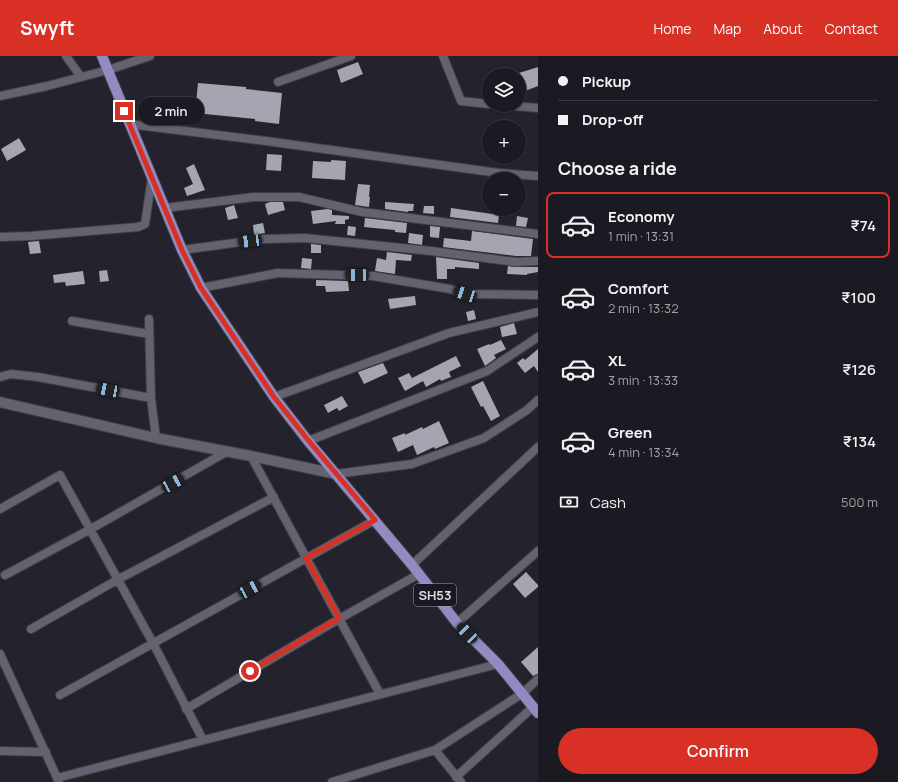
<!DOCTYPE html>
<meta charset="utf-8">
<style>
:root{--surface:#1b1a22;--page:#28272f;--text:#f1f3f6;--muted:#a0a1a5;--line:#393840;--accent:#d93025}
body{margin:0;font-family:Manrope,sans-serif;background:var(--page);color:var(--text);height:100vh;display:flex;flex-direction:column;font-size:15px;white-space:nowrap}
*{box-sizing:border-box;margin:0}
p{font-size:13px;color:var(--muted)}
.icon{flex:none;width:22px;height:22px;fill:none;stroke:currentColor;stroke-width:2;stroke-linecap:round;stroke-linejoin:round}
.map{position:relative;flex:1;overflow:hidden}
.drawer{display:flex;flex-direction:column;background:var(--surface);width:360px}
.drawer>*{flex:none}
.hud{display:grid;align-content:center;height:88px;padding:0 20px;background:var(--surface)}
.fabs{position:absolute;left:482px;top:12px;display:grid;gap:8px}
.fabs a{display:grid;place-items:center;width:44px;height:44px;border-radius:50%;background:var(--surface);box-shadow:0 1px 3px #0004,0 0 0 1px var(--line);font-size:20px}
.end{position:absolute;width:18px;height:18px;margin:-9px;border:5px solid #d93025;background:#fff;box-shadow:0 0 0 2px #fff}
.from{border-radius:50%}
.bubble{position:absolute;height:28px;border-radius:14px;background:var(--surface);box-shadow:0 1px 3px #0004,0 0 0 1px var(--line);font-size:13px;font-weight:600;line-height:28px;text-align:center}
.car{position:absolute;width:12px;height:24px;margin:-12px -6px;border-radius:5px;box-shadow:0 0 3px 1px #0007;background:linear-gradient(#222 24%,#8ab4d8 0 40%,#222 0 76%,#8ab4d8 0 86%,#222 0)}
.hud b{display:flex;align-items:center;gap:14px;height:38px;font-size:15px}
.hud b+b{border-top:1px solid var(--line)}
.hud i{width:10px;height:10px;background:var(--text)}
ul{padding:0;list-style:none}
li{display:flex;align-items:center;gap:12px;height:66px;margin:0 8px 6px;padding:0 12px;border:2px solid transparent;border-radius:8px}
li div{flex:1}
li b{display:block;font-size:15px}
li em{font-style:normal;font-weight:600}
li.selected{border-color:var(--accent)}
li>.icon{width:36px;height:36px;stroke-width:1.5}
h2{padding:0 20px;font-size:18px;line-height:48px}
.pay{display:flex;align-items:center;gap:10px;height:44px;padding:0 20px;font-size:15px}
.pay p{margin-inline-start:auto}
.primary-button{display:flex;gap:8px;margin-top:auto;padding:8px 20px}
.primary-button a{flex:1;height:46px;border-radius:24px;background:var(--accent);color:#fff;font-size:16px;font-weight:600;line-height:46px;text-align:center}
header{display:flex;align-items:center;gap:24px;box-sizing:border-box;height:56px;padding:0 20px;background:var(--accent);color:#fff}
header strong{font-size:19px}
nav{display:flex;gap:22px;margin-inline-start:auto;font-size:14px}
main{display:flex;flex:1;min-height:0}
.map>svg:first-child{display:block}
.building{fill:#a5a4b1}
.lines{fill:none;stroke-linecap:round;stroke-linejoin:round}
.minor-casing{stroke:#3e3e46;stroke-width:10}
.tertiary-casing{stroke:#3e3e46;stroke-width:12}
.primary-casing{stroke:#3e3e46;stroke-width:12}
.minor{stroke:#63626e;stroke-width:8}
.tertiary{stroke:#63626e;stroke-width:10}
.primary{stroke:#928bc2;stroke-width:10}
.route{stroke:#d93025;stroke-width:5}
.labels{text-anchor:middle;stroke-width:4;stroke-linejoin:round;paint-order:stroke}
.shield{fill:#1a1923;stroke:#a1a1a9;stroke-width:1}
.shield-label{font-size:13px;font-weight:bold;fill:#dbdbe2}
</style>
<header>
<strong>Swyft</strong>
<nav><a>Home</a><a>Map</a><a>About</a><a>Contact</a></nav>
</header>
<main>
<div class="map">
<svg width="538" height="726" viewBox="0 0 538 726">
<rect width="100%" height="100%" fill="#24232d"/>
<path class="building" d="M358,6L363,18L341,27L337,14Z
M538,11V30L525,35L523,29L519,30V17Z
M198,27L246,31V33L282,37L279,68L255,65V63L195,57Z
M19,82L26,94L7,105L1,93Z
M267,98L282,99L281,115L266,114Z
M331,104L346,105L345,124L312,122L313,105L331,106Z
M194,108L205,134L187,140L184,132L193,128L186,112Z
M358,128L370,129L369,141H370L369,151L355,149Z
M270,146H283L285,154L268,159L265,148Z
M385,146L414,148L413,155H408V156L385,153Z
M234,149L238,162L228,164L225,152Z
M424,150H434V158L423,157Z
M451,152L499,159L498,167L450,161Z
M328,153L332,154V159L349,160V163L345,164V168H335L336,165L313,168L311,155Z
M517,160L528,162L526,171L516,170Z
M365,162L407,167L406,177L395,176V174L364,171Z
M263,167L265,177L254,179L253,169Z
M348,170L356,171L355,180L347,179Z
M430,170L440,171L439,182L430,181Z
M472,175L533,183L531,200H516L443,191L444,182L471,185Z
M409,177L423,179L422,189L408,187Z
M39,185L41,197L30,198L28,186Z
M311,188L321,189V197H311Z
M387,196L412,199L411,205L396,204L395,218L375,215L377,202L386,204Z
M436,201L479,207V213L455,211V213H447V223H437Z
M302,202L312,203L311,213L301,212Z
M508,210L516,211H538V216L527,218V219L507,218Z
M107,214L109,225L100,226L99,215Z
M83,215L85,228L66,230L65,226L54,227L53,219Z
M316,224L348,225L349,235L326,236L325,230H316Z
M415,240L416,249L390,253L388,243Z
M474,254L476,263L468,265L466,256Z
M514,267L517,278L502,281L500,271Z
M501,284L506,293L494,299L496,302L485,310L477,293L489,288L490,289Z
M538,293V316L534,310L525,317L517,307L523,302L525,304Z
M456,300L461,310L449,316L451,321L441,325L440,323L426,331L423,325L405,335L398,322L409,317L412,322Z
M383,307L388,317L364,328L358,316Z
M483,325L500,360L491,365L483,350L481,351L471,331Z
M342,340L348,350L339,355L337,352L328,357L324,349Z
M439,365L449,387L435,393L434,391L417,399L413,389L398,396L392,382L405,377V379L422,371L423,373Z
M526,516L538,529V531L525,542L513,528Z
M538,591V618L533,620L521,606Z"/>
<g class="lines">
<defs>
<path id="minor" d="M66,0L81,21
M443,0L461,45L489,48
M278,26L351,0
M0,40L47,30L108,14L150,0
M503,49L538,52
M129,68L266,85L499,117L538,120
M165,152L254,141H299L362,156L538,178
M0,181L30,180L138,171L145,168L152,121
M182,194L264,183L305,182L431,195L516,206L538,205
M201,232L278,217L373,220L450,233L465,238L538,239
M149,263L151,342L156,382
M72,265L149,278
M0,321L11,318L38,321L151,342
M274,341L449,277L538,256
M308,385L487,315L538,281
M251,400L380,638
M336,418L412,408L484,382L527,354L538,344
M0,453L60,419L153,587L203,684
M412,509L538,391
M5,519L89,474L228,395
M457,567L538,495
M31,573L117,524L274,441
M0,598L59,726
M60,639L375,464
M186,653L339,563L419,518
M435,694L461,726
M0,695L46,696
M456,721L533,651
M57,722L498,608
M332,726L435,694L523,637L538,623"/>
<path id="tertiary" d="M0,346L156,382L251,400L336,418"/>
<path id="primary" d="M102,0L182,194L201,232L274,341L308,385L412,509L457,567L498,608L538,657"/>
</defs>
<use href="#minor" class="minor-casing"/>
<use href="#tertiary" class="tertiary-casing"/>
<use href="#primary" class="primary-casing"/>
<use href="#minor" class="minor"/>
<use href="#tertiary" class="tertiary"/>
<use href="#primary" class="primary"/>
</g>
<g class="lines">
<path class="route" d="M124,55L182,194L201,232L274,341L308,384L375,464L306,502L339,562L250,615"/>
</g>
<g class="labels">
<rect class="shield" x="414" y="528" width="42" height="22" rx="3"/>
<g class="shield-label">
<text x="435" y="544">SH53</text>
</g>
</g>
</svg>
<div class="fabs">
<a><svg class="icon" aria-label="layers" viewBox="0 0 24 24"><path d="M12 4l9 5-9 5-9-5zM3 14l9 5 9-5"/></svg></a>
<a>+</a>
<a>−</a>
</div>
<i class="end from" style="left:250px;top:615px"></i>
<i class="end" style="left:124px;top:55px"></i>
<div class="bubble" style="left:138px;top:41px;width:66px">2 min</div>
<i class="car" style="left:250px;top:185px;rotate:263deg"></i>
<i class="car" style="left:357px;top:219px;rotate:271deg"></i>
<i class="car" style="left:465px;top:238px;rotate:289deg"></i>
<i class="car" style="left:108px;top:334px;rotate:281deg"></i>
<i class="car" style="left:173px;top:427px;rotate:61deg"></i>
<i class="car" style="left:250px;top:533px;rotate:61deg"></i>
<i class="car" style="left:467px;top:577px;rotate:316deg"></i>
</div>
<section class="drawer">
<div class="hud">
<b><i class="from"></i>Pickup</b>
<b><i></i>Drop-off</b>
</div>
<h2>Choose a ride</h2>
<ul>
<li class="selected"><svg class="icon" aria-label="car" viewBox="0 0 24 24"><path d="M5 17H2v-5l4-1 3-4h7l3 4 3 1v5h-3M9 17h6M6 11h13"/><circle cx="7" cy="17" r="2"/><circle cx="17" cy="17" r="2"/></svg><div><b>Economy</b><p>1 min · 13:31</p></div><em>₹74</em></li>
<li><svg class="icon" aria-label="car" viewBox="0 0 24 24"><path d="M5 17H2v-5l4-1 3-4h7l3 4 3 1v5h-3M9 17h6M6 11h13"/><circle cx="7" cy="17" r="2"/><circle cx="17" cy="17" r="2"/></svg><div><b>Comfort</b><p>2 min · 13:32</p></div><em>₹100</em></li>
<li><svg class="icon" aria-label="car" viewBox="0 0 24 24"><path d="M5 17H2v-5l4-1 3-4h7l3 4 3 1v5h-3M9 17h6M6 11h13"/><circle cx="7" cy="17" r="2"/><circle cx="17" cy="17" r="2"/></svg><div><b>XL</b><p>3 min · 13:33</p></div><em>₹126</em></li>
<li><svg class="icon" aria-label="car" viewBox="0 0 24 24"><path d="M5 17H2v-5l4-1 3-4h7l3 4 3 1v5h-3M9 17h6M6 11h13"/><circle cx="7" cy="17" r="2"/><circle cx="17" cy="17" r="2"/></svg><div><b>Green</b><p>4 min · 13:34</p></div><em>₹134</em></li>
</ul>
<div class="pay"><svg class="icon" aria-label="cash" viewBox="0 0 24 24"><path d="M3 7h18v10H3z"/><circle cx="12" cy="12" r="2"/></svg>Cash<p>500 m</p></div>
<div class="primary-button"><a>Confirm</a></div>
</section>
</main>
